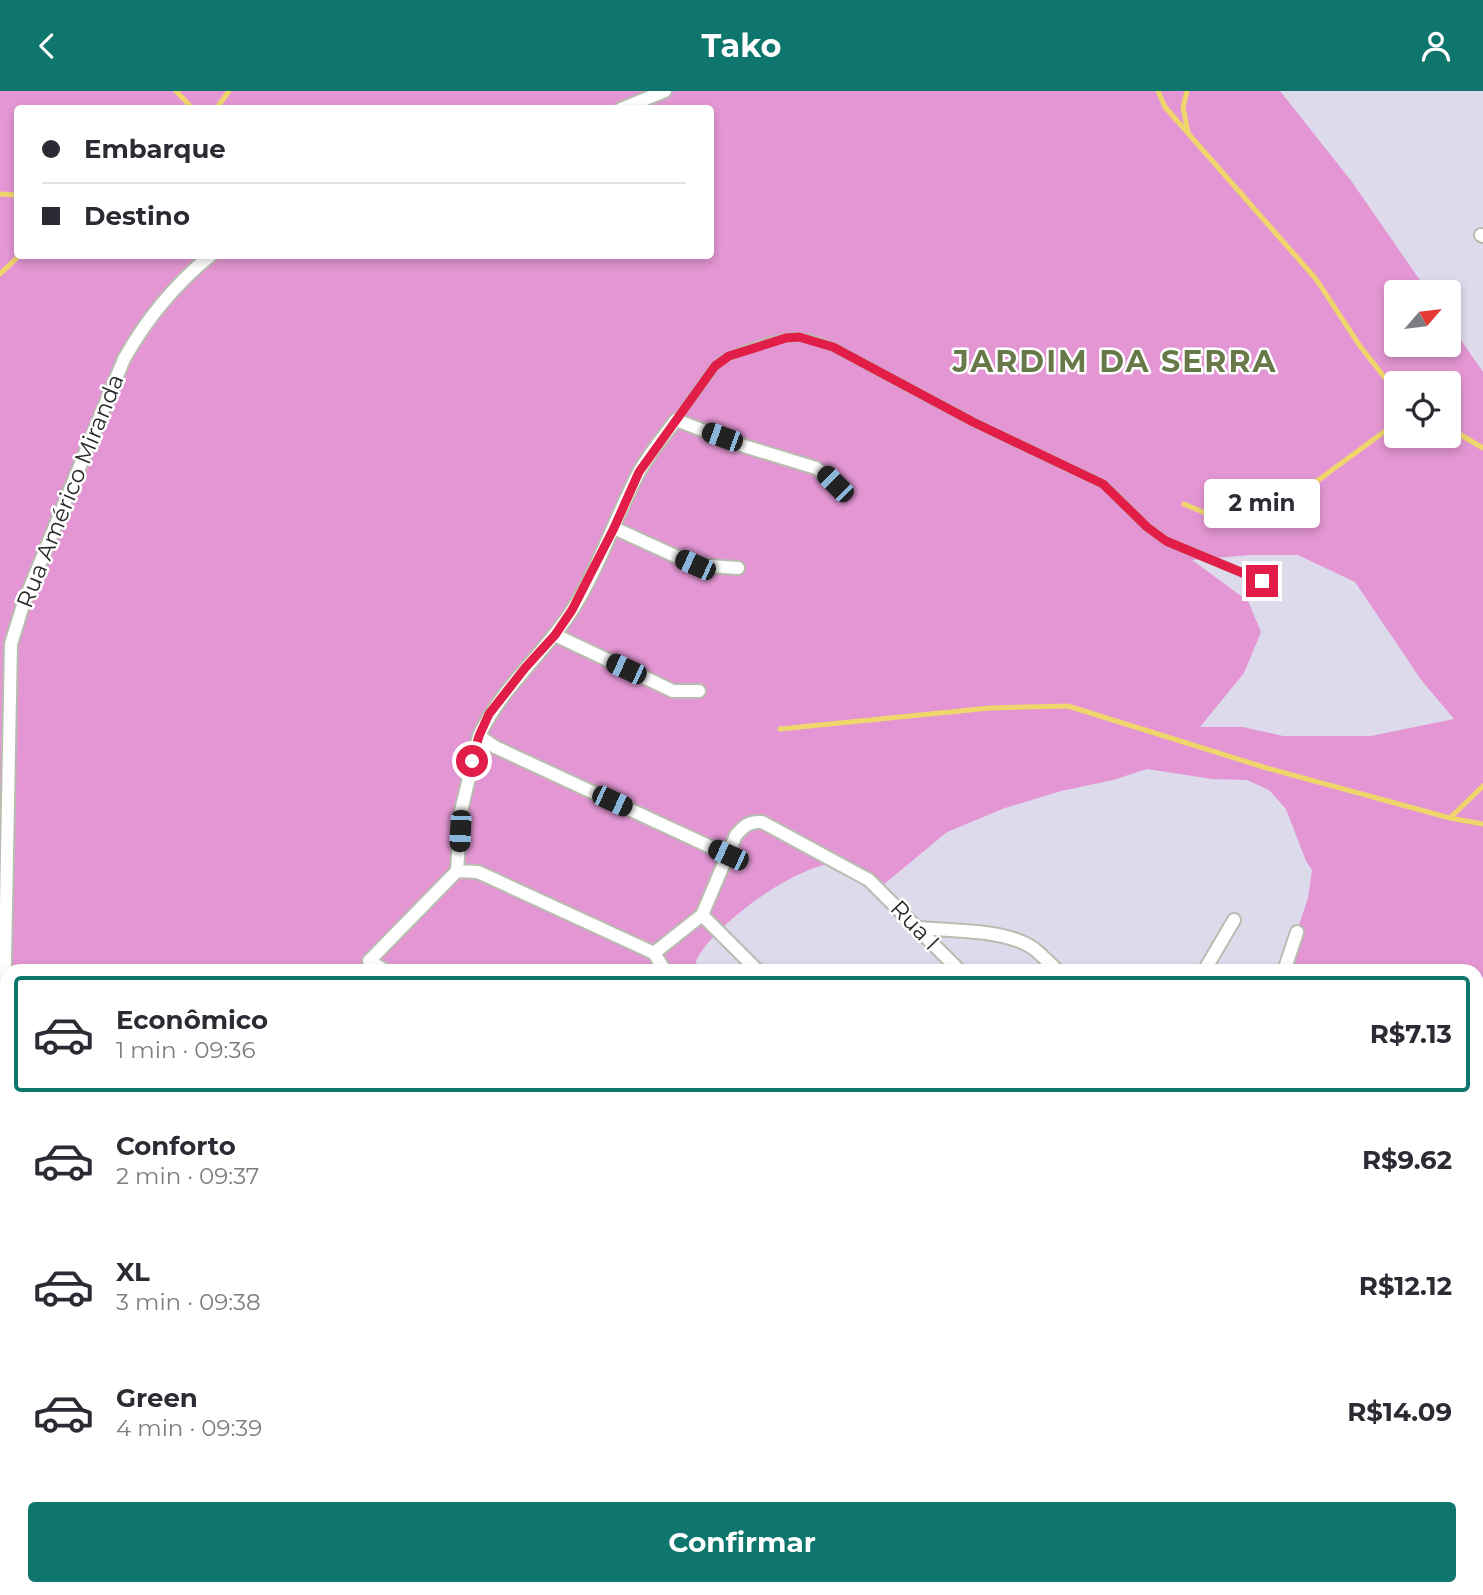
<!DOCTYPE html>
<html lang="pt">
<meta charset="utf-8">
<style>
:root{--surface:#fff;--page:#f2f2f3;--text:#2b2b33;--muted:#7c7c81;--line:#e1e1e2;--accent:#0f766e}
body{margin:0;font-family:Montserrat,sans-serif;background:var(--page);color:var(--text);height:100vh;display:flex;flex-direction:column;font-size:26px;white-space:nowrap}
*{box-sizing:border-box;margin:0}
p{font-size:23px;color:var(--muted)}
.icon{flex:none;width:38px;height:38px;fill:none;stroke:currentColor;stroke-width:2;stroke-linecap:round;stroke-linejoin:round}
.map{position:relative;flex:1;overflow:hidden}
.panel{position:absolute;left:0px;top:873px;width:1484px;height:632px;display:flex;flex-direction:column;background:var(--surface);border-radius:21px 21px 0 0;box-shadow:0 4px 10px #0003}
.panel>*{flex:none}
.hud{position:absolute;left:14px;top:14px;width:700px;height:154px;border-radius:7px;box-shadow:0 4px 10px #0003;display:grid;align-content:center;height:154px;padding:0 28px;background:var(--surface)}
.needle{width:46px;rotate:62deg}
.tools{position:absolute;left:1384px;top:189px;display:grid;gap:14px}
.tools a{display:grid;place-items:center;width:77px;height:77px;border-radius:7px;background:var(--surface);box-shadow:0 4px 10px #0003;font-size:35px}
.end{position:absolute;width:32px;height:32px;margin:-16px;border:9px solid #e11d48;background:#fff;box-shadow:0 0 0 4px #fff}
.from{border-radius:50%}
.bubble{position:absolute;height:49px;border-radius:7px;background:var(--surface);box-shadow:0 4px 10px #0003;font-size:23px;font-weight:700;line-height:49px;text-align:center}
.car{position:absolute;width:21px;height:42px;margin:-21px -10px;border-radius:9px;box-shadow:0 0 5px 2px #0007;background:linear-gradient(#222 24%,#8ab4d8 0 40%,#222 0 76%,#8ab4d8 0 86%,#222 0)}
.hud b{display:flex;align-items:center;gap:24px;height:66px;font-size:26px}
.hud b+b{border-top:2px solid var(--line)}
.hud i{width:18px;height:18px;background:var(--text)}
ul{padding:12px 0 0;list-style:none}
li{display:flex;align-items:center;gap:21px;height:116px;margin:0 14px 10px;padding:0 14px;border:4px solid transparent;border-radius:7px}
li div{flex:1}
li b{display:block;font-size:26px}
li em{font-style:normal;font-weight:700}
li.current{border-color:var(--accent)}
li>.icon{width:63px;height:63px;stroke-width:1.5}
.cta{display:flex;gap:14px;margin-top:auto;padding:14px 28px}
.cta a{flex:1;height:80px;border-radius:7px;background:var(--accent);color:#fff;font-size:28px;font-weight:700;line-height:80px;text-align:center}
header{display:flex;justify-content:space-between;align-items:center;height:91px;padding:0 28px;background:var(--accent);color:#fff;font-size:32px;font-weight:700}
.map>svg:first-child{display:block}
.green{fill:#e396d3;fill-rule:evenodd}
.lines{fill:none;stroke-linecap:round;stroke-linejoin:round}
.stream{stroke:#efd66c;stroke-width:5}
.building{fill:#c1bfce;stroke:#878690;stroke-width:2}
.lane-casing{stroke:#b8bdaf;stroke-width:10}
.street-casing{stroke:#b8bdaf;stroke-width:16}
.lane{stroke:#fff;stroke-width:6}
.street{stroke:#fff;stroke-width:12}
.route{stroke:#e11d48;stroke-width:9}
.labels{text-anchor:middle;stroke-width:5;stroke-linejoin:round;paint-order:stroke}
.street-label{font-size:23px;fill:#292929;stroke:#fff}
.district-label{font-size:30px;font-weight:bold;letter-spacing:2px;fill:#687949;stroke:#fff}
</style>
<header><svg class="icon" aria-label="back" viewBox="0 0 24 24"><path d="M15 5l-7 7 7 7"/></svg>Tako<svg class="icon" aria-label="person" viewBox="0 0 24 24"><circle cx="12" cy="8" r="4"/><path d="M4 21q1-7 8-7t8 7"/></svg></header>
<div class="map">
<svg width="1483" height="1504" viewBox="0 0 1483 1504">
<rect width="100%" height="100%" fill="#dcdaeb"/>
<path class="green" d="M0,0H1280L1352,91L1428,201H1396V254H1449V232L1483,281V1097H1477V880H1293L1298,859V837L1308,807L1312,779L1306,770L1286,718L1269,699L1247,689L1212,688L1147,678L1113,689L1061,700L1005,717L947,741L883,794C873,788 861,776 851,773C811,760 711,835 696,870L699,880H7V1199L0,1198ZM18,18H710V164H18ZM1396,292H1449V345H1396ZM1250,464H1298L1355,491L1422,590L1454,628L1371,645H1283L1243,636H1200L1244,582L1261,541L1248,510L1192,469Z"/>
<g class="lines">
<path class="stream" d="M176,0L193,18
M1158,0L1165,16L1316,188L1360,255L1396,301
M1187,0L1183,16L1188,41
M216,18L229,0
M0,103L18,104
M0,183L20,164
M1449,337L1483,357
M1184,413L1227,431L1252,429L1279,418L1396,332
M780,638L990,617L1068,615L1270,678L1450,727L1483,733
M1450,727L1483,695
M358,1498L359,1504"/>
</g>
<path class="building" d="M51,1498H74L81,1504H45Z
M115,1498H121L128,1504H109Z"/>
<g class="lines">
<defs>
<path id="lane" d="M676,329L715,275L722,269C739,260 777,246 796,246C809,246 822,252 833,256L973,331L1103,393L1147,436L1166,450L1262,490"/>
<path id="street" d="M621,18L665,0
M1481,144L1483,145
M614,437L695,474L738,477
M555,544L673,600H699
M728,764L495,656L479,645C501,597 543,564 571,521C599,477 615,427 639,381C649,363 663,346 676,329L744,355L816,377L835,393
M457,780L461,720L479,645
M702,824L758,880
M918,837C951,840 1005,838 1033,857C1042,864 1050,873 1058,880
M386,880L369,870L457,780L478,781L654,862
M665,880L654,862L702,824L736,744C744,735 749,730 762,731L869,789L960,880
M1204,880L1234,829
M1284,880L1297,841
M1477,1107H1483
M0,1130L11,553L24,511L124,268C147,227 174,194 211,164
M0,1243L6,1504
M1477,1318H1483
M192,1498L238,1504
M291,1504L293,1498
M390,1504L401,1498
M556,1504L562,1498
M774,1504L779,1498
M1144,1504V1498
M1296,1504V1498
M1451,1504V1498"/>
</defs>
<use href="#lane" class="lane-casing"/>
<use href="#street" class="street-casing"/>
<use href="#lane" class="lane"/>
<use href="#street" class="street"/>
</g>
<g class="lines">
<path class="route" d="M472,670L479,645L489,623L525,577L555,544L572,519L614,437L639,381L715,275L729,265L786,247L799,246L833,256L973,331L1103,393L1147,436L1166,450L1262,490"/>
</g>
<g class="labels">
<g class="street-label">
<text transform="translate(70 400) rotate(-68)" y="8">Rua Américo Miranda</text>
<text transform="translate(915 834) rotate(46)" y="8">Rua I</text>
</g>
<g class="district-label">
<text x="1115" y="281">JARDIM DA SERRA</text>
</g>
</g>
</svg>
<div class="tools">
<a><svg class="needle" viewBox="-14 -14 28 28"><path d="M0-13l5 13h-10z" fill="#e53935"/><path d="M0 13l5-13h-10z" fill="#7c7c81"/></svg></a>
<a><svg class="icon" aria-label="locate" viewBox="0 0 24 24"><circle cx="12" cy="12" r="6"/><path d="M12 2v4M12 18v4M2 12h4M18 12h4"/></svg></a>
</div>
<i class="end from" style="left:472px;top:670px"></i>
<i class="end" style="left:1262px;top:490px"></i>
<div class="bubble" style="left:1204px;top:388px;width:116px">2 min</div>
<i class="car" style="left:722px;top:346px;rotate:290deg"></i>
<i class="car" style="left:835px;top:393px;rotate:315deg"></i>
<i class="car" style="left:695px;top:474px;rotate:294deg"></i>
<i class="car" style="left:626px;top:578px;rotate:295deg"></i>
<i class="car" style="left:612px;top:710px;rotate:115deg"></i>
<i class="car" style="left:460px;top:740px;rotate:183deg"></i>
<i class="car" style="left:728px;top:764px;rotate:295deg"></i>
<div class="hud">
<b><i class="from"></i>Embarque</b>
<b><i></i>Destino</b>
</div>
<section class="panel">
<ul>
<li class="current"><svg class="icon" aria-label="car" viewBox="0 0 24 24"><path d="M5 17H2v-5l4-1 3-4h7l3 4 3 1v5h-3M9 17h6M6 11h13"/><circle cx="7" cy="17" r="2"/><circle cx="17" cy="17" r="2"/></svg><div><b>Econômico</b><p>1 min · 09:36</p></div><em>R$7.13</em></li>
<li><svg class="icon" aria-label="car" viewBox="0 0 24 24"><path d="M5 17H2v-5l4-1 3-4h7l3 4 3 1v5h-3M9 17h6M6 11h13"/><circle cx="7" cy="17" r="2"/><circle cx="17" cy="17" r="2"/></svg><div><b>Conforto</b><p>2 min · 09:37</p></div><em>R$9.62</em></li>
<li><svg class="icon" aria-label="car" viewBox="0 0 24 24"><path d="M5 17H2v-5l4-1 3-4h7l3 4 3 1v5h-3M9 17h6M6 11h13"/><circle cx="7" cy="17" r="2"/><circle cx="17" cy="17" r="2"/></svg><div><b>XL</b><p>3 min · 09:38</p></div><em>R$12.12</em></li>
<li><svg class="icon" aria-label="car" viewBox="0 0 24 24"><path d="M5 17H2v-5l4-1 3-4h7l3 4 3 1v5h-3M9 17h6M6 11h13"/><circle cx="7" cy="17" r="2"/><circle cx="17" cy="17" r="2"/></svg><div><b>Green</b><p>4 min · 09:39</p></div><em>R$14.09</em></li>
</ul>
<div class="cta"><a>Confirmar</a></div>
</section>
</div>
